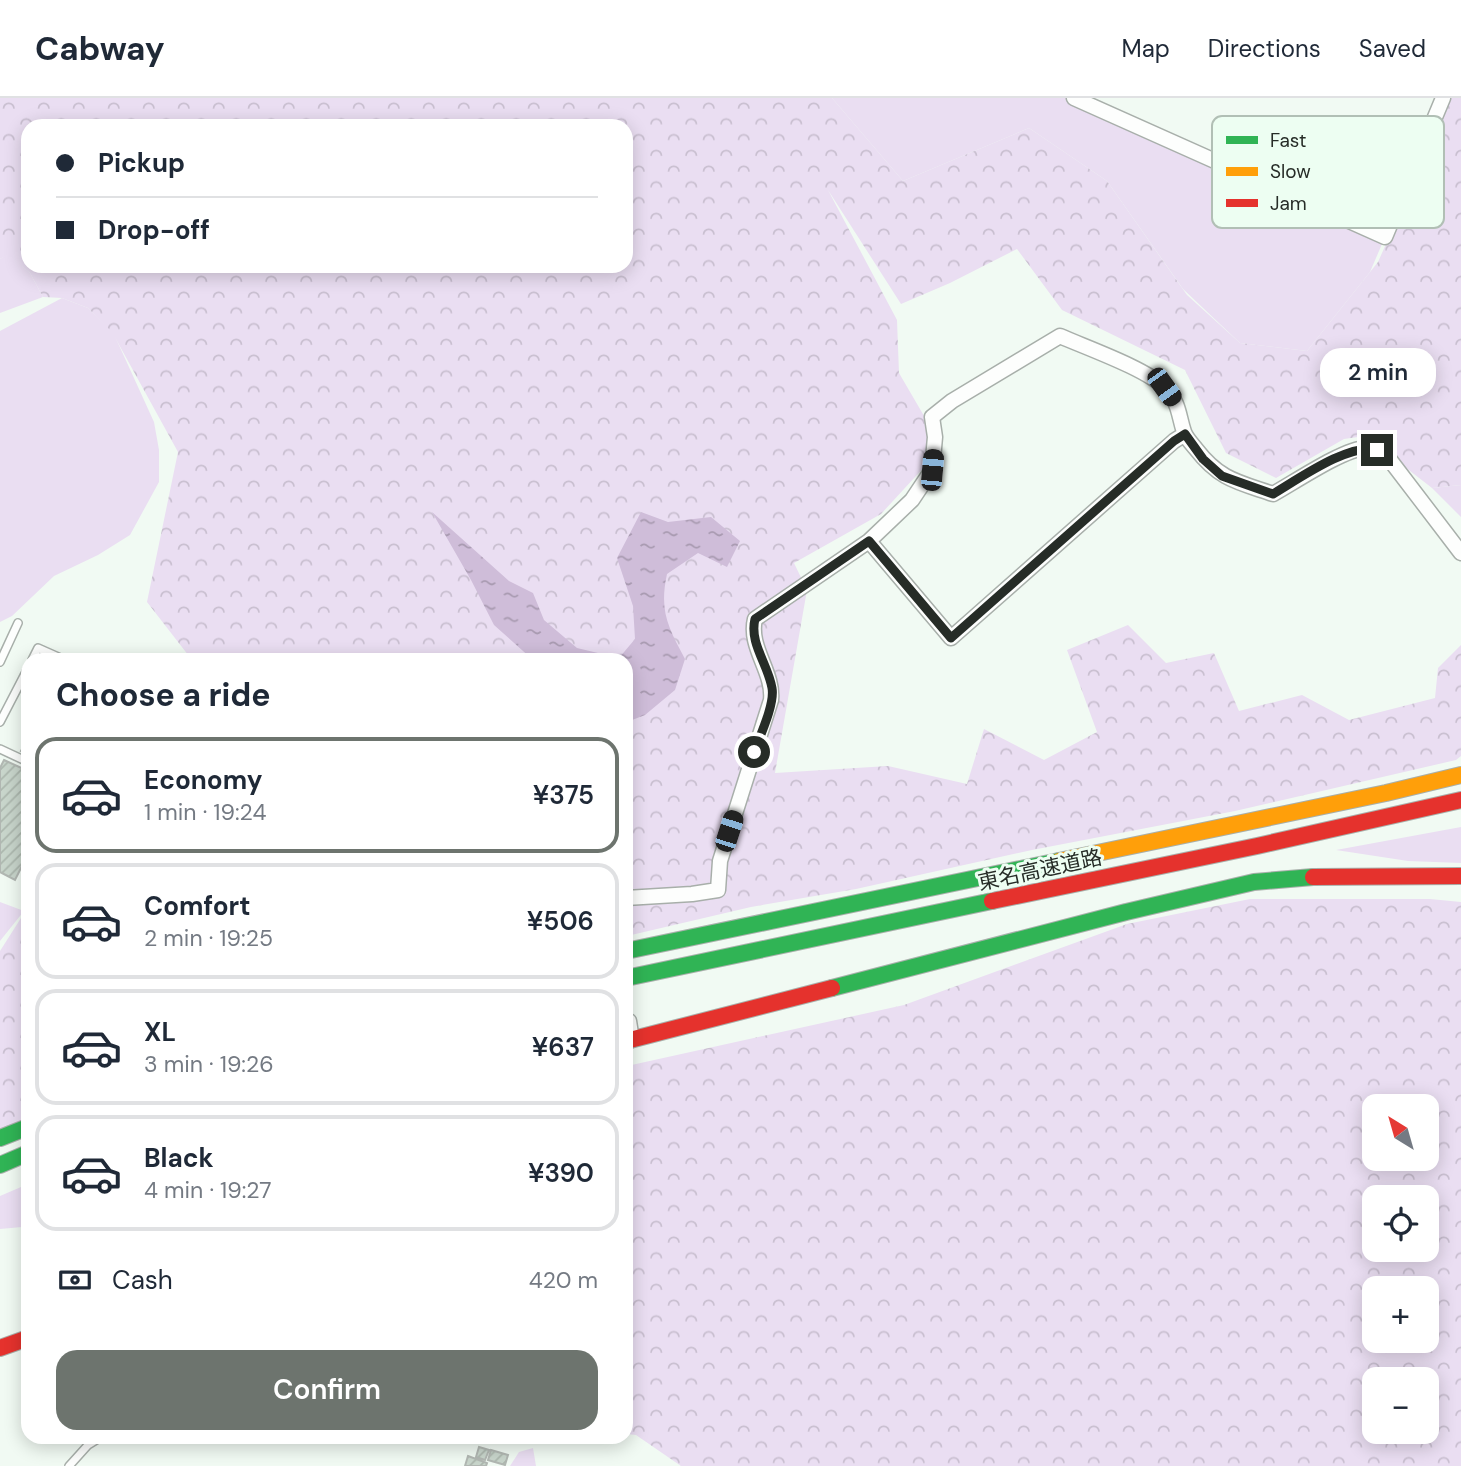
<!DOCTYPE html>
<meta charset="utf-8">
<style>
:root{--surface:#fff;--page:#f6f6f7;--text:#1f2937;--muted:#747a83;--line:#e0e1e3;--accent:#6d746e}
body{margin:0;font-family:"DM Sans","Noto Sans JP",sans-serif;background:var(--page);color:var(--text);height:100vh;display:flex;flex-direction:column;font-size:26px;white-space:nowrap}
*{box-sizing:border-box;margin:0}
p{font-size:23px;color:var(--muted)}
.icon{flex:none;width:38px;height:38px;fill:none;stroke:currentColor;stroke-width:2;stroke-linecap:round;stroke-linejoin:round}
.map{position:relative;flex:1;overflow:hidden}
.drawer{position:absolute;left:21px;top:555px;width:612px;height:791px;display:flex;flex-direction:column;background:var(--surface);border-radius:21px;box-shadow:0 4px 18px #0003}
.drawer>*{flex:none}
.top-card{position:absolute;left:21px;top:21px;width:612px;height:154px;border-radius:21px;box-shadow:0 4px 18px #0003;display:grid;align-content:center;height:154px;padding:0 35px;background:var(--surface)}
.needle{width:46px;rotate:323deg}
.fabs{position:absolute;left:1362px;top:996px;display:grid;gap:14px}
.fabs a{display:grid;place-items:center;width:77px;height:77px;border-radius:14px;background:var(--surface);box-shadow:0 4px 18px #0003;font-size:35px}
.end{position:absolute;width:32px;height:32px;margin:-16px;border:9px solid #262c27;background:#fff;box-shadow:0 0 0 4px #fff}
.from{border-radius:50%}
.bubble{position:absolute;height:49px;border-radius:21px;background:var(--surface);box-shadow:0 4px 18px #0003;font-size:23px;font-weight:600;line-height:49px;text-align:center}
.car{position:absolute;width:21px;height:42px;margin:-21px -10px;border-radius:9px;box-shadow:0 0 5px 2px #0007;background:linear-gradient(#222 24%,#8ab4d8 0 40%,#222 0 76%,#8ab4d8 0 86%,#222 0)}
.top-card b{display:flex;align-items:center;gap:24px;height:66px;font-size:26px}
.top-card b+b{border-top:2px solid var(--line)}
.top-card i{width:18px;height:18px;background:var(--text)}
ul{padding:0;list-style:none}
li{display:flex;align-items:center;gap:21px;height:116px;margin:0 14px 10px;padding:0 21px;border:4px solid var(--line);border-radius:21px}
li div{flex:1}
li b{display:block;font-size:26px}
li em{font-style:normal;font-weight:600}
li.selected{border-color:var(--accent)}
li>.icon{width:63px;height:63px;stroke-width:1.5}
h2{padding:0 35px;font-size:32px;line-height:84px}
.pay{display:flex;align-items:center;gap:18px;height:77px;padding:0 35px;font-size:26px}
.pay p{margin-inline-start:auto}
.action{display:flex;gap:14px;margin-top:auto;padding:14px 35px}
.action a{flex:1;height:80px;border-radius:21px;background:var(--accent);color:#fff;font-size:28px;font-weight:600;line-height:80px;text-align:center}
header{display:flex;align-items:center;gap:42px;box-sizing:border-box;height:98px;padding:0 35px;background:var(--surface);border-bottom:2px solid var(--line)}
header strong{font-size:33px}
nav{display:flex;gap:38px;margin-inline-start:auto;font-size:24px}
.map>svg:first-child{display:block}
.grass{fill:#eadef2}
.forest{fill:url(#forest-crowns);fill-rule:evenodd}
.water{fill:url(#water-ripples)}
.building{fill:url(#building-hatch);stroke:#b1b7b2;stroke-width:2}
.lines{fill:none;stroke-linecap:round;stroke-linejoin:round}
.lane-casing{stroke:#a8afaa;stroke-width:10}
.street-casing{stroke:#a8afaa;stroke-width:17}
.fast-casing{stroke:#a8afaa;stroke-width:18}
.slow-casing{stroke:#a8afaa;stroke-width:18}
.jam-casing{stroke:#a8afaa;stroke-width:18}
.lane{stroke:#fdfefd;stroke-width:7}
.street{stroke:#fdfefd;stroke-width:14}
.fast{stroke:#30b455;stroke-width:16}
.slow{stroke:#ff9f0a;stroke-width:16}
.jam{stroke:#e5322d;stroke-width:16}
.route{stroke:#262c27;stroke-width:9}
.labels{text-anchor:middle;stroke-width:6;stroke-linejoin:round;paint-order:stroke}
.street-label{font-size:21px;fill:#262c27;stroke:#edfef2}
.key{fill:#edfef2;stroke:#b1bfb5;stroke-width:2}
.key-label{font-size:19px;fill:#262c27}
</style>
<header>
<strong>Cabway</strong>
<nav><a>Map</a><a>Directions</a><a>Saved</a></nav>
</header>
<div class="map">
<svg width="1461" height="1368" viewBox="0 0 1461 1368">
<defs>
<pattern id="forest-crowns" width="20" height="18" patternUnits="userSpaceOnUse" patternTransform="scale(1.75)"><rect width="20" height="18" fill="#eadef2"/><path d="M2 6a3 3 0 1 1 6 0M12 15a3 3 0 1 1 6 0" fill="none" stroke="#c9bfd0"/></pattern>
<pattern id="water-ripples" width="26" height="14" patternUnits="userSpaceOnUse" patternTransform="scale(1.75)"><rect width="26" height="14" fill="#cfbdd9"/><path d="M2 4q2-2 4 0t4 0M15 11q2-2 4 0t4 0" fill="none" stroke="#a89ab0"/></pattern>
<pattern id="building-hatch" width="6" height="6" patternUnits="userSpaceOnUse" patternTransform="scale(1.75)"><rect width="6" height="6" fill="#c8d5cb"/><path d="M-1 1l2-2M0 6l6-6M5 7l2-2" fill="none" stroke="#acb7ae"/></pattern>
</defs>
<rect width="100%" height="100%" fill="#f1faf3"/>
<path class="grass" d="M832,0H1074L1385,139L1370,174L1307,253L1240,245L1183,191L1107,83L1029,30L903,83Z
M8,156L30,175L43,199L0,215V161Z
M62,200L88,210L113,234L154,324L159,352V384L130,437L98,457L54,478L12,518L0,524V233Z
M1461,387V419L1432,390Z
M1461,729V765L1408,763L1336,752Z
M0,804L24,813L0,843Z
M28,1086V1134L22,1129L0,1131V1098Z
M533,1350L536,1368H510L519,1354Z"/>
<path class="forest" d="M0,0H832L903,83L1029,30L1107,83L1187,197L1240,245L1307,253L1378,164L1451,0H1461V387L1432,390L1365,338L1344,341L1276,380L1226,355L1185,272L1062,212L1017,151L950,185L901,206L828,92L897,222L899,275L927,323V366L881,416L794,465L807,492L775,675L888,668L967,686L984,631L1044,662L1097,634L1067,552L1128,527L1166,565L1214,555L1239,613L1302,597L1349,622L1435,600L1438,570L1461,547V658L1456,662L1235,713L1032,752L856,791L751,809L627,838L626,562H192L147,504L178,354L112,234L88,210L62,200L43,199L30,175L8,157L0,161ZM28,28H626V168H28Z
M1250,801H1430L1461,804V1368H681L636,1337L627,1336V968L904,907L1127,826ZM1426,1008V1060H1374V1008ZM1426,1099V1152H1374V1099ZM1426,1190V1242H1374V1190ZM1426,1281V1334H1374V1281Z
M28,809V1021L0,1032V853Z"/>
<path class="water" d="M432,414L509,483L533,495L544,522L577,550L619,560L635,541L633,508L617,460L641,414L668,424L711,419L740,443L727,469L698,455L667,476C659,513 668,529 685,561L675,592L645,617L627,624L626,562H533L494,527L471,482Z"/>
<path class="building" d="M28,640V656L21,653Z
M4,662L28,673V756L15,782L0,774V670Z
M479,1349L489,1352L485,1362L476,1359Z
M491,1352L508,1357L505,1367L488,1362Z
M468,1358L487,1365L486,1368H465Z"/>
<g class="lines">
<defs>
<path id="lane" d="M32,562L38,550L65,562
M0,564L18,525
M0,624L28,570
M0,651L28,664
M69,1368L88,1347L101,1339"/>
<path id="street" d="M1074,0L1385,139L1443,0
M869,443L951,540L1174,343L1185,336
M626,800L692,796L718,792L720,763L771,602C774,574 748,549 755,521L869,443L912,402L932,372L935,339L932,319L952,303L1060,238C1087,250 1147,271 1165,290C1180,306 1178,316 1184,334C1186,340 1192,346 1196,351C1220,382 1238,384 1273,396C1295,384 1343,351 1366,350C1375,349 1383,357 1390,362L1461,455
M629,923L632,942"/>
<path id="fast" d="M626,853L1059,763
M626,880L992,803
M832,890L1126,814L1254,784L1313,779
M0,1040L28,1029
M0,1067L28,1055"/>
<path id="slow" d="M1059,763L1386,695L1461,677"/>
<path id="jam" d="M1313,779L1461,778
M992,803L1257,748L1461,702
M626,943L832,890
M0,1250L28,1240"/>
</defs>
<use href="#lane" class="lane-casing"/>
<use href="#street" class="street-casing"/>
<use href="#fast" class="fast-casing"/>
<use href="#slow" class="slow-casing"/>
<use href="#jam" class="jam-casing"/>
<use href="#lane" class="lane"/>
<use href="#street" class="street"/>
<use href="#fast" class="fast"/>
<use href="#slow" class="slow"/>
<use href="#jam" class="jam"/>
</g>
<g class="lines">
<path class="route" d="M754,654C760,638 775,606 772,590C768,566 749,545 755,521L869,443L951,540L1174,343L1185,336L1203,361L1222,378L1273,396C1297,382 1350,344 1377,352"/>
</g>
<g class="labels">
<g class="street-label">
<text transform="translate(1040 772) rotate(-12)" y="7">東名高速道路</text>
</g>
</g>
<rect x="1212" y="18" width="232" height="112" rx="10" class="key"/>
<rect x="1226" y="38" width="32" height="8" fill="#30b455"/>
<rect x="1226" y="69" width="32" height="9" fill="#ff9f0a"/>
<rect x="1226" y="101" width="32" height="8" fill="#e5322d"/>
<g class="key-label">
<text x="1270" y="49">Fast</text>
<text x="1270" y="80">Slow</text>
<text x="1270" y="112">Jam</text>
</g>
</svg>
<div class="fabs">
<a><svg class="needle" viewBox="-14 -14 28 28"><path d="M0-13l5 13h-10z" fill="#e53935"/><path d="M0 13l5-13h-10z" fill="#747a83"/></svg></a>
<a><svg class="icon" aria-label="locate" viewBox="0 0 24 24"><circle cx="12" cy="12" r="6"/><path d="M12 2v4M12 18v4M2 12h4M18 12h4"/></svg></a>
<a>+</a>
<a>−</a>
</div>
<i class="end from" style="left:754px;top:654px"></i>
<i class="end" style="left:1377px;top:352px"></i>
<div class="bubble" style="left:1320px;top:250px;width:116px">2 min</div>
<i class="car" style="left:1164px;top:289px;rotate:144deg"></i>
<i class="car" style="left:932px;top:372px;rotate:5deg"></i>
<i class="car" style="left:729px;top:733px;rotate:18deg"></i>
<div class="top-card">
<b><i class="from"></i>Pickup</b>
<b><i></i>Drop-off</b>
</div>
<section class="drawer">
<h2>Choose a ride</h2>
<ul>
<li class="selected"><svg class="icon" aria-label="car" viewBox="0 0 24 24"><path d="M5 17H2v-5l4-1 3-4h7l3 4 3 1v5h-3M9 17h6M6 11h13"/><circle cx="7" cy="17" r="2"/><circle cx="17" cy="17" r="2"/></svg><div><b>Economy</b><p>1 min · 19:24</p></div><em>¥375</em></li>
<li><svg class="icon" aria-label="car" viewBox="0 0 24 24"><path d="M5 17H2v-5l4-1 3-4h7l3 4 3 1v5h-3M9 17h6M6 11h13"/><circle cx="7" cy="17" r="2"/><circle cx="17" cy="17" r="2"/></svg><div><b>Comfort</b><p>2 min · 19:25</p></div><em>¥506</em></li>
<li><svg class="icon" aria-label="car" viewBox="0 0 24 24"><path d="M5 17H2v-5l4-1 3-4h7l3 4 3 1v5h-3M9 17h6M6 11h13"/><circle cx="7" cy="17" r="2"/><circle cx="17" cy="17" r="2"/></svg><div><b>XL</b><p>3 min · 19:26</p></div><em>¥637</em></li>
<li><svg class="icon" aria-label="car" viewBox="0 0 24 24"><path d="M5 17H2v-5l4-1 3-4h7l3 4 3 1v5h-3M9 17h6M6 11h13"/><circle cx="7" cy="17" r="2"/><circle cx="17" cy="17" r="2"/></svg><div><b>Black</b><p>4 min · 19:27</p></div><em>¥390</em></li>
</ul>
<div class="pay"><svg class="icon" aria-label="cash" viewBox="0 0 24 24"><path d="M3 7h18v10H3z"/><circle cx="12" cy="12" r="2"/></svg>Cash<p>420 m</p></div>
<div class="action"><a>Confirm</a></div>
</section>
</div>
